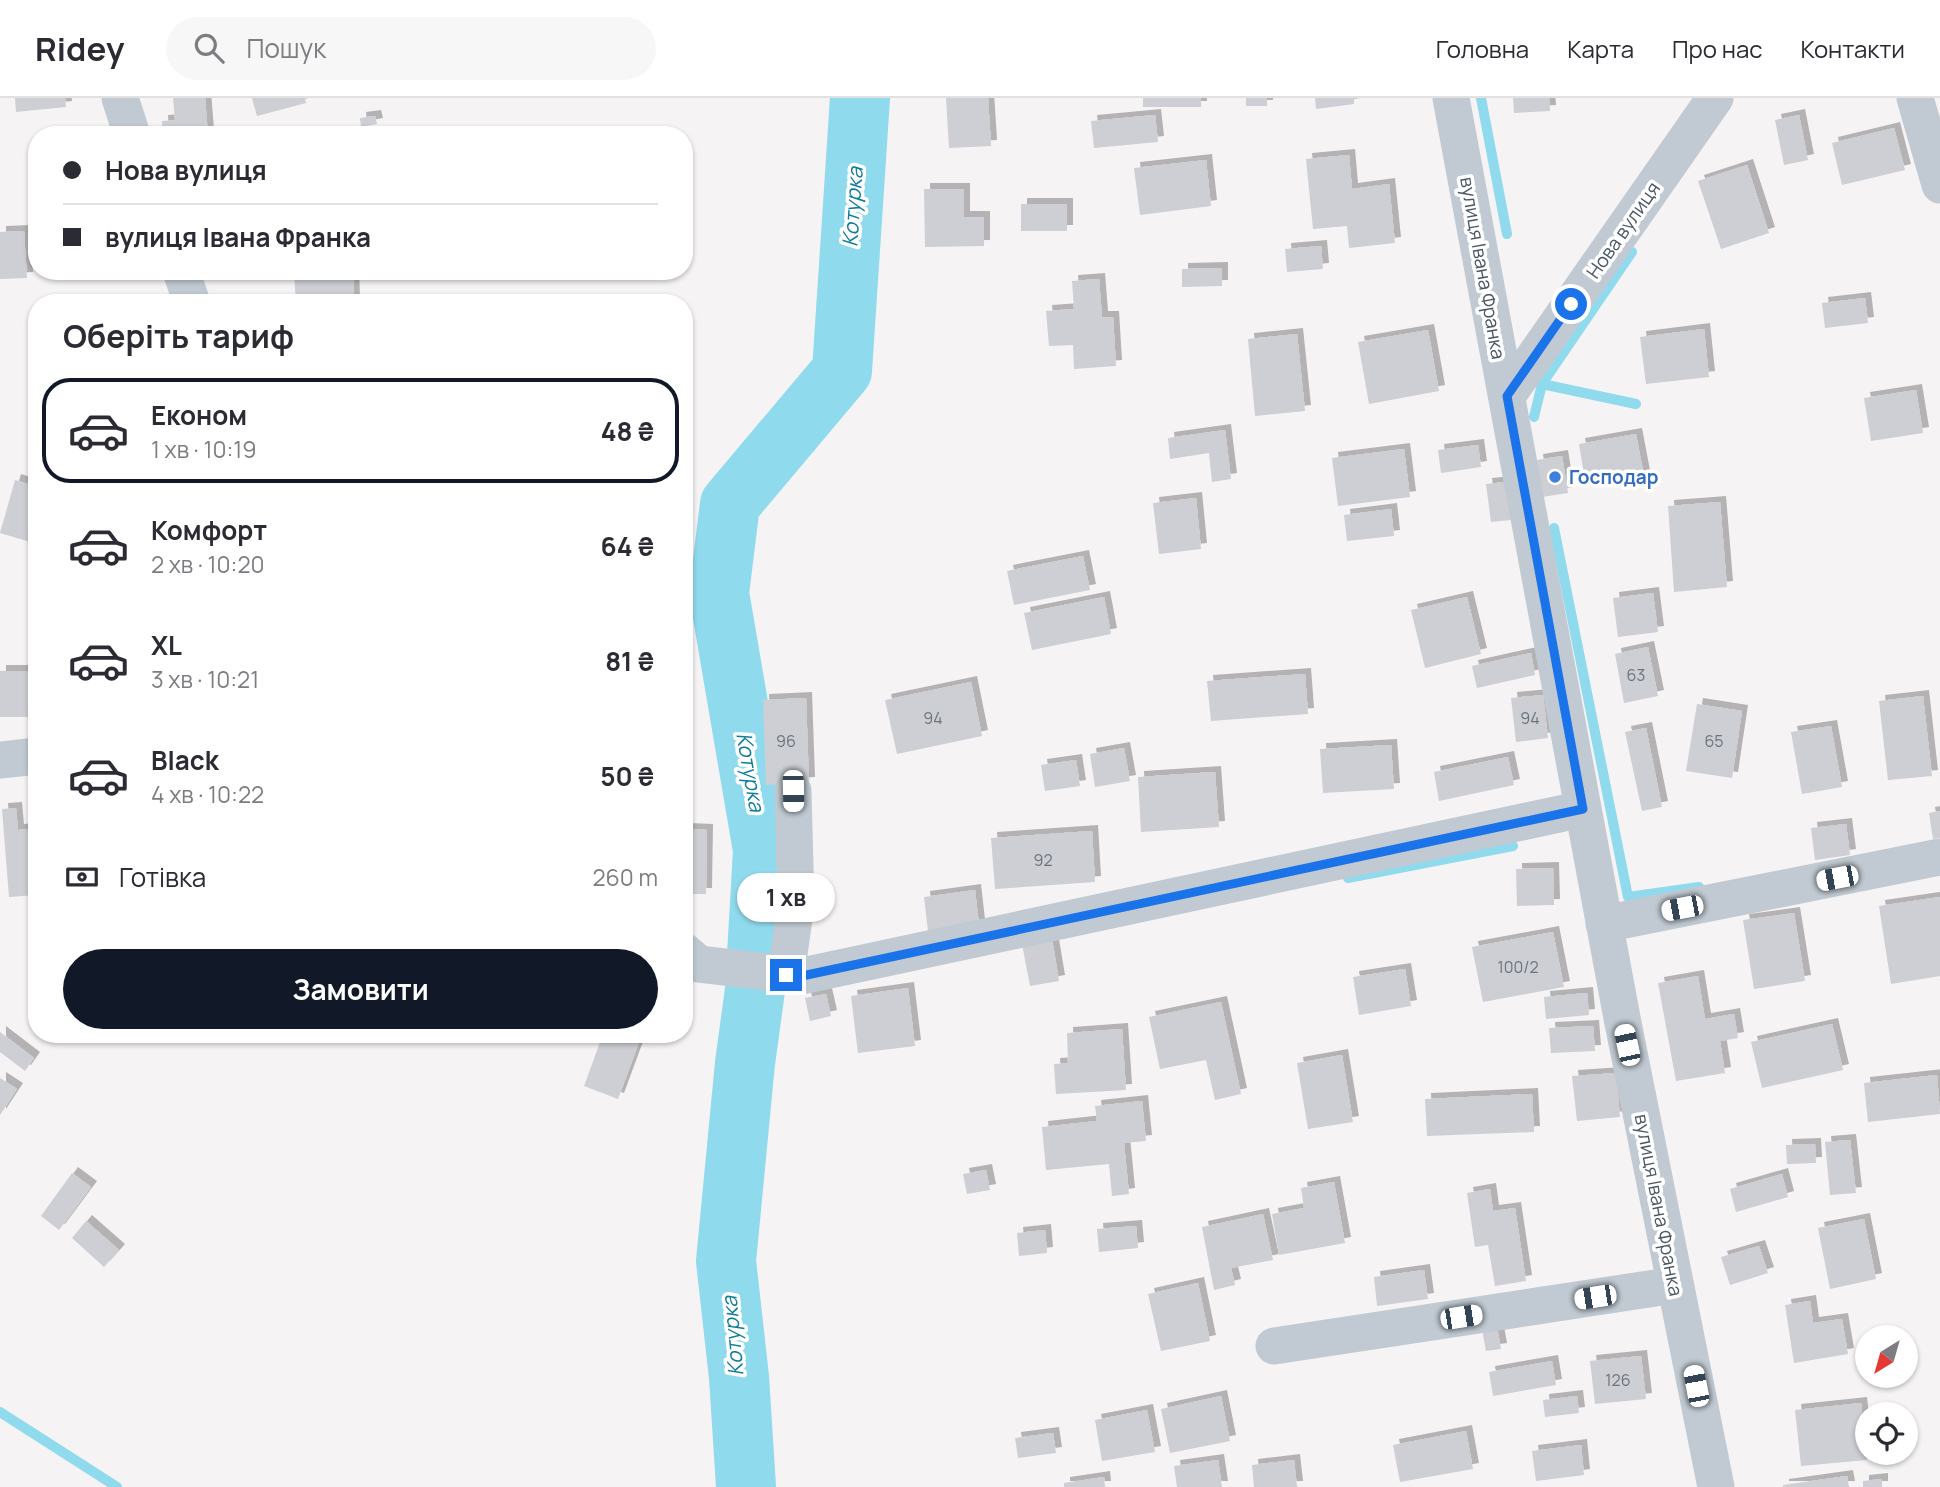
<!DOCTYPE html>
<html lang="uk">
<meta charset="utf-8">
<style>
:root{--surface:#fff;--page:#f7f7f7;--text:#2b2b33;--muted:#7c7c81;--line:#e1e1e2;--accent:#111827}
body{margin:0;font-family:Manrope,sans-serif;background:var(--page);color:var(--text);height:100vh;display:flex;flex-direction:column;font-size:26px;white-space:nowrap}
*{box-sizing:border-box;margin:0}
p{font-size:23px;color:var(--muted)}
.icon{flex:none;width:38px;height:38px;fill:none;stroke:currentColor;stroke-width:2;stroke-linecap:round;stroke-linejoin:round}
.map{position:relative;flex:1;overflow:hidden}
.panel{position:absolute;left:28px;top:196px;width:665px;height:749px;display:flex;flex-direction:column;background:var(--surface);border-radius:28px;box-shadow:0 2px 5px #0004}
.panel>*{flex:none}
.guide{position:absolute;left:28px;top:28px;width:665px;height:154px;border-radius:28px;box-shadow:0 2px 5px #0004;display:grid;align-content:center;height:154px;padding:0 35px;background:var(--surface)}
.needle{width:46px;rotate:217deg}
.controls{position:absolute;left:1855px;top:1227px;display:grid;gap:14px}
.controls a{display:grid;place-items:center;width:63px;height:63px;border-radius:50%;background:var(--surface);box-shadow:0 2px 5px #0004;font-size:35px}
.end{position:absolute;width:32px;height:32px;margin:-16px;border:9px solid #1a73e8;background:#fff;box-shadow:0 0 0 4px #fff}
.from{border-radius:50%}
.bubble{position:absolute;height:49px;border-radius:24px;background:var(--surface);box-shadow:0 2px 5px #0004;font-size:23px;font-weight:700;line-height:49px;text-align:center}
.car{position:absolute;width:21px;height:42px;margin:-21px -10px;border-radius:9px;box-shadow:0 0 5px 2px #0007;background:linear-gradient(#fff 24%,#345 0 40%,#fff 0 76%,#345 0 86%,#fff 0)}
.guide b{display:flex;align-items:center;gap:24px;height:66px;font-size:26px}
.guide b+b{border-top:2px solid var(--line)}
.guide i{width:18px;height:18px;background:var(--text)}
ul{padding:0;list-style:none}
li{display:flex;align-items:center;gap:21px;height:105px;margin:0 14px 10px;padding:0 21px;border:4px solid transparent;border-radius:28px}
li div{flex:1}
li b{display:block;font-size:26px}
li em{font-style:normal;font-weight:700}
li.on{border-color:var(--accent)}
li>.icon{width:63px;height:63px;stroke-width:1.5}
h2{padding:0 35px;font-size:32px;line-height:84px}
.pay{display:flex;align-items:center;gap:18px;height:77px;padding:0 35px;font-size:26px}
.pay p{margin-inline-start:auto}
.action{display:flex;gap:14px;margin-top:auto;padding:14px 35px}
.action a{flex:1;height:80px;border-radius:42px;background:var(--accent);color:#fff;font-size:28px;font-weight:700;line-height:80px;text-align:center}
header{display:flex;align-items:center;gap:42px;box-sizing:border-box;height:98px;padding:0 35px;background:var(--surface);border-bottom:2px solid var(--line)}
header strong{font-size:33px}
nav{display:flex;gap:38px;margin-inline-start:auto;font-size:24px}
.search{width:490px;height:63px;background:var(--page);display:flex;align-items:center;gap:18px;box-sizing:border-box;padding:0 24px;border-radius:38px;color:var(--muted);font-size:26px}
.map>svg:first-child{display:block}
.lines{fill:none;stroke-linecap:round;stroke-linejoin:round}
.stream{stroke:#90daee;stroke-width:10}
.river{stroke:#90daee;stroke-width:60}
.building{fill:#cdcfd5;filter:url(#shadow)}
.minor{stroke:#c1cad2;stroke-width:37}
.route{stroke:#1a73e8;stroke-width:9}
.shop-dot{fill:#3f7fe0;stroke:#fff;stroke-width:2.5}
.labels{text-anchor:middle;stroke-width:7;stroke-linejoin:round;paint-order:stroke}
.number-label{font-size:16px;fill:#6b747e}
.street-label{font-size:19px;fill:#4a5661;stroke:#fff}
.shop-label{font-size:19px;font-weight:bold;fill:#366cbe;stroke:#fff;text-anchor:start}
.water-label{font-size:21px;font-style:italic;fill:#0c7c9b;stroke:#fff}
</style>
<header>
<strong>Ridey</strong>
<div class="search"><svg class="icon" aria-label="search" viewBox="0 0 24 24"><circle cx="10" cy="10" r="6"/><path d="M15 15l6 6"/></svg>Пошук</div>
<nav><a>Головна</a><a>Карта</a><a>Про нас</a><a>Контакти</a></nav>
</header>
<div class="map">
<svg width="1940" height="1389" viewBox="0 0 1940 1389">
<defs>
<filter id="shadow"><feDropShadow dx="6" dy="-6" stdDeviation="0" flood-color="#0004"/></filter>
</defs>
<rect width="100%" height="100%" fill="#f5f3f3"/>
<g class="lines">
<path class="stream" d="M1481,0L1507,136
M1542,286L1636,306
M1534,319L1542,286L1632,154
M1554,430L1628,799L1699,789
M1348,780L1513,748
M0,1314L117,1389"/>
<path class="river" d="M746,1389L739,1279L726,1163L745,965L755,892L763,752L719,495L730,406L842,273L860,0"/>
</g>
<path class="building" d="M15,0H65L66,9L16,14Z
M173,0H205L208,37H163L162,23L175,22Z
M252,0H305L306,5L257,18Z
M946,0H988L991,48L949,50Z
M1143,0H1201V9H1143Z
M1246,0H1267V8H1246Z
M1315,0H1354V6L1316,11Z
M1513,0H1549L1550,13L1514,15Z
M1155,17L1158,44L1094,50L1091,23Z
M1799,17L1808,62L1784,67L1775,22Z
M375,18L377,26L361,29L360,20Z
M1894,30L1905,72L1842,87L1832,45Z
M31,48H37V87H35Z
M1349,57L1352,91L1389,86L1395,145L1349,150L1347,128L1313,131L1306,61Z
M1206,62L1211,108L1140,117L1134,70Z
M1747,67L1769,135L1721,151L1698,83Z
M924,91H964V119H984V148L925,149Z
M1021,106H1067V133H1021Z
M24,133L27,180L0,181V134Z
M1321,148L1323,171L1287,174L1285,151Z
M1222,170V188L1182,189V171Z
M294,173H353L354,205H296Z
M1099,181L1102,219H1113L1116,268L1074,271L1073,247L1049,248L1046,213L1074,211L1072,183Z
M1865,200L1868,225L1825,230L1822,205Z
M1704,231L1709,279L1646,286L1640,239Z
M1428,232L1439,293L1369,306L1358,244Z
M1297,236L1305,313L1255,318L1248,241Z
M1916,292L1923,335L1871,343L1864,300Z
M1225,332L1231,381L1212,384L1209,355L1170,361L1168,340Z
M1636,336L1644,378L1586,388L1579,346Z
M1478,347L1481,369L1441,375L1438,352Z
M1404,351L1410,399L1338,408L1332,360Z
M1562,358L1568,395L1542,399L1537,362Z
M15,382L37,389V446L0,435Z
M1506,384L1511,422L1491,424L1486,386Z
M1196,400L1201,451L1159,456L1153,405Z
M1720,404L1727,489L1674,494L1668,408Z
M1391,411L1394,438L1347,443L1344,417Z
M1083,458L1090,492L1014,507L1007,473Z
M1653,495L1658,534L1618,539L1613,500Z
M1104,499L1111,536L1032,552L1024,515Z
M1467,499L1481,556L1425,570L1411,512Z
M1648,549L1658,598L1624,605L1615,556Z
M1531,555L1535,577L1477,590L1472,568Z
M0,573H33L34,619H0Z
M1305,576L1308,616L1211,623L1207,583Z
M971,584L982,638L897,656L885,602Z
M1543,597L1548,640L1516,644L1511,600Z
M1923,598L1932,678L1888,682L1879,603Z
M806,600L809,685L766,687L763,602Z
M1697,606L1742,613L1732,680L1686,673Z
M1831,628L1842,689L1802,696L1791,634Z
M1646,630L1662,709L1642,713L1625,634Z
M1391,647L1394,691L1323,695L1320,651Z
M1124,650L1130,683L1095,689L1090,656Z
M1508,659L1514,687L1439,703L1434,674Z
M1076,662L1080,688L1045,693L1041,667Z
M1215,674L1219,729L1141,734L1138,679Z
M16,710L18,732L37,730V797L9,799L2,711Z
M1940,713V740L1933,741L1929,715Z
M1846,726L1850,757L1815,762L1811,730Z
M684,731L707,732L706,796H684Z
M1092,733L1095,784L995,791L991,740Z
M1553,770L1554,807L1517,808L1516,771Z
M975,792L979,827L928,833L924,799Z
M1940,799V878L1891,886L1879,808Z
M1794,815L1805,883L1754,891L1743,822Z
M1553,834L1564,889L1483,904L1472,849Z
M1052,841L1059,883L1030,888L1022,846Z
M1405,871L1411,908L1359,917L1353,879Z
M1698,878L1705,921L1734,916L1738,940L1720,943L1725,975L1676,983L1658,885Z
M908,890L915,948L858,955L851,898Z
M1587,895L1589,917L1546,921L1544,899Z
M826,896L831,918L810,923L805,900Z
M1221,904L1241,996L1215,1002L1206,962L1160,971L1149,919Z
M1832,926L1843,972L1762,990L1751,944Z
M1593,928L1595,953L1551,955L1549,930Z
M1122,931L1126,992L1056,996L1054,966L1068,965L1067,935Z
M0,934L34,960L25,973L0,954Z
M603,936H642L618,1001L584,988Z
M1342,957L1353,1024L1308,1031L1297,965Z
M1616,975L1620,1019L1577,1023L1572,978Z
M1937,977L1940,1016L1868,1024L1864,985Z
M0,980L17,991L0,1017Z
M1532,996L1534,1034L1427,1038L1425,1001Z
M1142,1003L1146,1043L1124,1045L1129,1096L1112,1098L1109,1066L1046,1072L1042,1029L1097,1023L1095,1008Z
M1850,1042L1856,1095L1830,1097L1825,1044Z
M1815,1046L1816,1065L1787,1066L1786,1047Z
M986,1072L990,1092L967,1096L963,1076Z
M72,1075L91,1089L59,1132L41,1118Z
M1782,1076L1788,1099L1736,1114L1730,1091Z
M1334,1084L1345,1145L1279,1157L1272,1116L1304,1110L1301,1090Z
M1490,1091L1493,1113L1515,1110L1526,1183L1495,1188L1488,1147L1475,1149L1467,1095Z
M1263,1116L1273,1162L1231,1170L1235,1187L1214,1192L1202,1129Z
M1864,1121L1876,1181L1830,1191L1818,1130Z
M86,1123L119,1152L104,1169L72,1140Z
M1136,1128L1138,1150L1099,1154L1097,1131Z
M1045,1132L1047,1155L1019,1158L1017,1135Z
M1759,1148L1768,1175L1730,1187L1721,1159Z
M1424,1172L1428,1201L1377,1208L1374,1179Z
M1198,1185L1210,1243L1161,1253L1148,1196Z
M1810,1203L1813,1225L1842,1221L1848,1256L1794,1265L1785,1207Z
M1496,1223L1501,1251L1486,1253L1481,1226Z
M1641,1258L1646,1301L1595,1306L1590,1263Z
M1552,1263L1556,1287L1493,1298L1489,1274Z
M1221,1298L1230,1343L1170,1355L1161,1311Z
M1577,1298L1579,1315L1545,1319L1543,1302Z
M1861,1305L1867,1362L1801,1368L1795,1312Z
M1147,1312L1155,1354L1102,1363L1095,1322Z
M1466,1333L1473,1371L1400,1384L1393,1347Z
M1053,1335L1056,1355L1018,1360L1015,1340Z
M1581,1347L1584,1377L1536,1383L1532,1353Z
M1218,1362L1222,1389H1177L1174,1368Z
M1294,1362L1297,1389H1254L1252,1367Z
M1847,1378L1849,1389H1783V1387Z
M1104,1379L1105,1389H1064V1385Z
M1882,1381V1389H1863V1383Z"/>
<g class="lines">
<path class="minor" d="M120,0L132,37
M1451,0L1622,920L1716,1389
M1915,0L1940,87
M181,173L192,205
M1507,298L1715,0
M0,662L37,658
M1604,826L1940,759
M684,853L699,866L802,878L1583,711
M786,877L796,806L793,693
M1274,1248L1675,1187"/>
</g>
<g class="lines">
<path class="route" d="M786,877L802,878L1583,711L1507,298L1571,206"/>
</g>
<circle class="shop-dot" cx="1555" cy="379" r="7"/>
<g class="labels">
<g class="number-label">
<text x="1636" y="583">63</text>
<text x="933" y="626">94</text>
<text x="1530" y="626">94</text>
<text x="786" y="649">96</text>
<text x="1714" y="649">65</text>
<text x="1043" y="768">92</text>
<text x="1518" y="875">100/2</text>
<text x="1618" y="1288">126</text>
</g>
<g class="street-label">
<text transform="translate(1623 132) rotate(-55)" y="7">Нова вулиця</text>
<text transform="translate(1483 170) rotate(80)" y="7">вулиця Івана Франка</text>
<text transform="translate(1659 1107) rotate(79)" y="7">вулиця Івана Франка</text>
</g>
<g class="shop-label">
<text x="1569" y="386">Господар</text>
</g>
<g class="water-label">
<text transform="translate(853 109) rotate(-86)" y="7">Котурка</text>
<text transform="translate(750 674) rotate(80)" y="7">Котурка</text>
<text transform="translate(733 1238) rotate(-95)" y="7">Котурка</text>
</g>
</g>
</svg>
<div class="controls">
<a><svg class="needle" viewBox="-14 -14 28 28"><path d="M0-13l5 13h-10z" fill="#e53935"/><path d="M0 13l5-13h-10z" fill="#7c7c81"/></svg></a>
<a><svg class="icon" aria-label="locate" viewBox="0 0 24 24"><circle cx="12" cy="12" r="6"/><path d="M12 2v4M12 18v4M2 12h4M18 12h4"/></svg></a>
</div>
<i class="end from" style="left:1571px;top:206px"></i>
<i class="end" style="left:786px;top:877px"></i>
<div class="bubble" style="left:737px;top:775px;width:98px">1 хв</div>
<i class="car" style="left:793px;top:693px;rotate:179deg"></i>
<i class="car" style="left:1837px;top:780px;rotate:259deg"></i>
<i class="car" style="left:1682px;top:810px;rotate:259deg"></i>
<i class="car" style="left:1627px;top:947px;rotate:348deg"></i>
<i class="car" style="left:1595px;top:1199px;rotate:261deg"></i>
<i class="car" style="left:1461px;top:1219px;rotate:81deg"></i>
<i class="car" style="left:1696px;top:1288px;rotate:349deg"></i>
<div class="guide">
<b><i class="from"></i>Нова вулиця</b>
<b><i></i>вулиця Івана Франка</b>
</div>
<section class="panel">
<h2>Оберіть тариф</h2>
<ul>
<li class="on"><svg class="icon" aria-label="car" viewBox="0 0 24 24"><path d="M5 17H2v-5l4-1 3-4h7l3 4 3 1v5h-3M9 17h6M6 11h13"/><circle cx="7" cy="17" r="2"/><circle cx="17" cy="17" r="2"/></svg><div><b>Економ</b><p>1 хв · 10:19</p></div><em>48 ₴</em></li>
<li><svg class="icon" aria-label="car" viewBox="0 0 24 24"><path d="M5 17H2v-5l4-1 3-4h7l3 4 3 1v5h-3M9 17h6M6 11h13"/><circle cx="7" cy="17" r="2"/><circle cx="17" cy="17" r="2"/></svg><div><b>Комфорт</b><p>2 хв · 10:20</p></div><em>64 ₴</em></li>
<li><svg class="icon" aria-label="car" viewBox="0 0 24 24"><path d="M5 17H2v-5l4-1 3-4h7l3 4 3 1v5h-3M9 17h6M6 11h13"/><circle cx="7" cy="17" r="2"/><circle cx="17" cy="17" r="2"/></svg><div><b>XL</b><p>3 хв · 10:21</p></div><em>81 ₴</em></li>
<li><svg class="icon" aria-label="car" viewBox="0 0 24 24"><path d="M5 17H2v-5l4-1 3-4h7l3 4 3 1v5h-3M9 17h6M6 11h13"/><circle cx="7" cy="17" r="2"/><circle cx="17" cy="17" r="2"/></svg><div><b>Black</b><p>4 хв · 10:22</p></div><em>50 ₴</em></li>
</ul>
<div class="pay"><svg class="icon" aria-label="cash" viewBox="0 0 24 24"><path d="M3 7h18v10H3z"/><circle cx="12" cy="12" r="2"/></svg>Готівка<p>260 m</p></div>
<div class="action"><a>Замовити</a></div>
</section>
</div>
